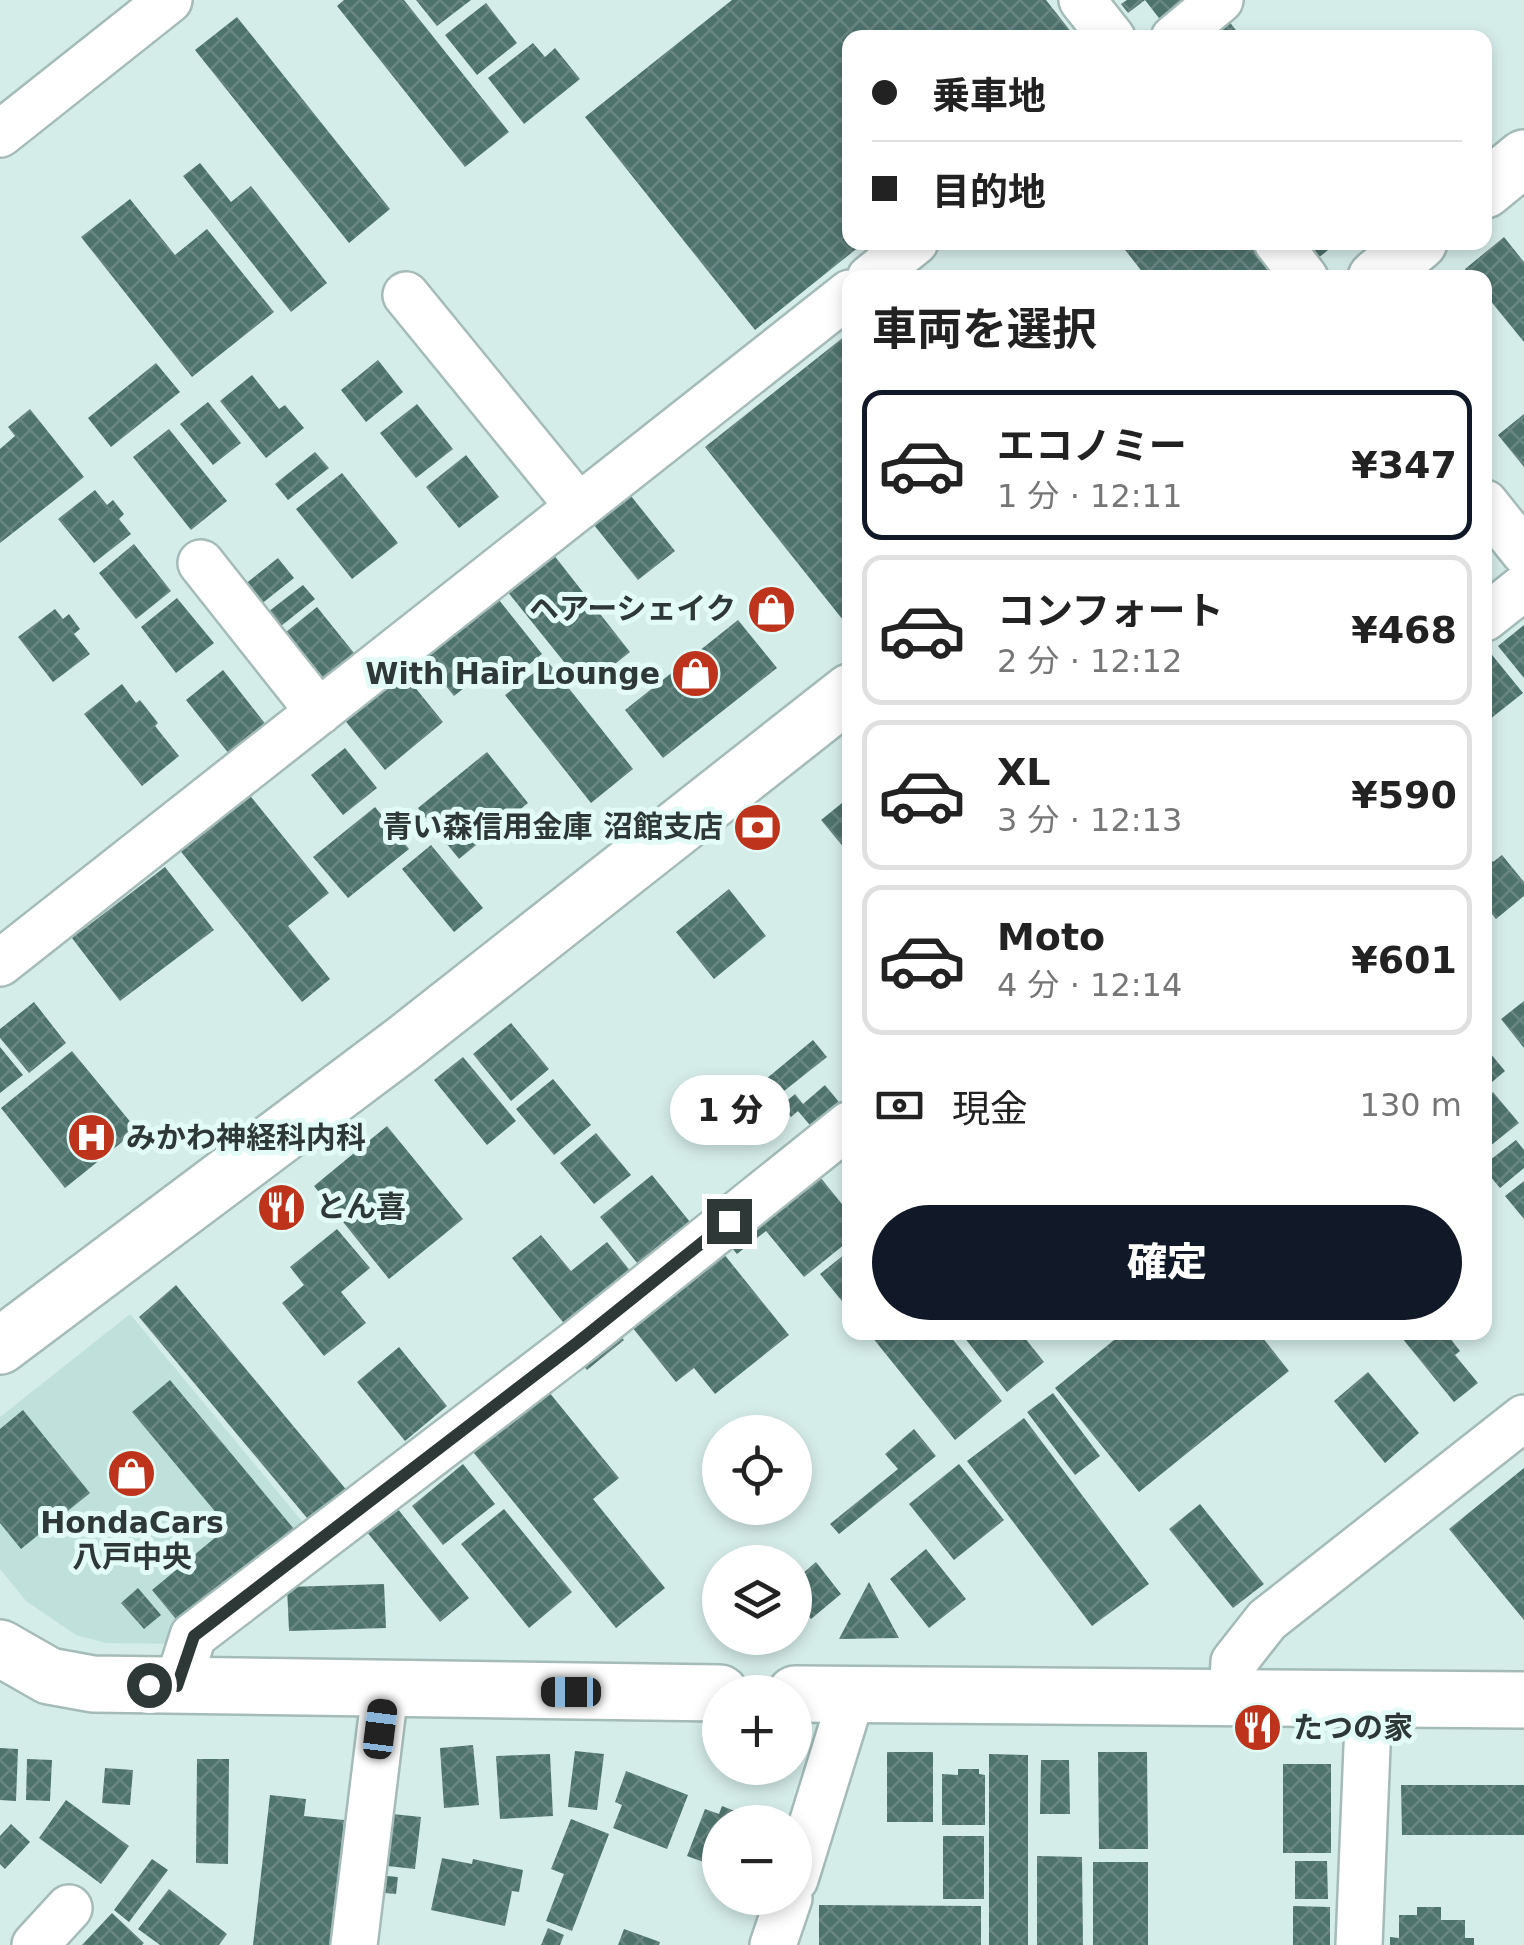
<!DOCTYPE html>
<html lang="ja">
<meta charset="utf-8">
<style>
:root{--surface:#fff;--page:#f6f6f6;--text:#222;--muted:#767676;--line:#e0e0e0;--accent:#111827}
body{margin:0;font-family:"DejaVu Sans","Noto Sans JP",sans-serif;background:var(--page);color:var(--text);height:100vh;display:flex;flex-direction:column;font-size:38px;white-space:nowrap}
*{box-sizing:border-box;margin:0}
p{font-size:32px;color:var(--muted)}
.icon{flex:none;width:55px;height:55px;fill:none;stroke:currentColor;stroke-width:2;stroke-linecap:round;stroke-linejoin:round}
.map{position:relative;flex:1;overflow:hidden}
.sheet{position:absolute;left:842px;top:270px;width:650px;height:1070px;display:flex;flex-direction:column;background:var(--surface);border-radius:20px;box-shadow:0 5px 15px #0003}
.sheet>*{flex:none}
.top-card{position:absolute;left:842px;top:30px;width:650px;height:220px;border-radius:20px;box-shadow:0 5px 15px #0003;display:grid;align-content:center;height:220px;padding:0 30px;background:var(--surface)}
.tools{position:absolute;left:702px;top:1415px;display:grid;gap:20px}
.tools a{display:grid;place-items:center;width:110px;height:110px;border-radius:50%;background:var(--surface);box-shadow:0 5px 15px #0003;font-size:50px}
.end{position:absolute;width:45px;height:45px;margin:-22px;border:12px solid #2e3836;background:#fff;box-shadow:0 0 0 5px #fff}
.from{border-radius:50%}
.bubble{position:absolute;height:70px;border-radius:35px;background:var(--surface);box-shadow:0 5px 15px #0003;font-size:32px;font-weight:800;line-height:70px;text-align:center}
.car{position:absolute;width:30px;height:60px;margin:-30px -15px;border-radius:12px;box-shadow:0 0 8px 2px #0007;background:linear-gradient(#222 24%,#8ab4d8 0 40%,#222 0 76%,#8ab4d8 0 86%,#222 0)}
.top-card b{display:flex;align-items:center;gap:35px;height:95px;font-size:38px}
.top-card b+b{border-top:2px solid var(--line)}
.top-card i{width:25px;height:25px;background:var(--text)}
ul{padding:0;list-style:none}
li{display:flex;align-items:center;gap:30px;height:150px;margin:0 20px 15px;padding:0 10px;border:5px solid var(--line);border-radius:20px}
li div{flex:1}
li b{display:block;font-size:38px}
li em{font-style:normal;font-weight:800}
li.selected{border-color:var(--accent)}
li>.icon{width:90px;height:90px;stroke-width:1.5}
h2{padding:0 30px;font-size:45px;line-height:120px}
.pay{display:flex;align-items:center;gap:25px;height:110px;padding:0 30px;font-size:38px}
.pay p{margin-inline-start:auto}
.action{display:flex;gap:20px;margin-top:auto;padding:20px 30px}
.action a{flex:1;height:115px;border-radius:60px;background:var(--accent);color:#fff;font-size:40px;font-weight:800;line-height:115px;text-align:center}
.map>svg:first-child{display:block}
.built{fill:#c0e1db}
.building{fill:url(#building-cross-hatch)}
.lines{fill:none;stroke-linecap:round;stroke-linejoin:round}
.street-casing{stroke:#a4bbb7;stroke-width:50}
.secondary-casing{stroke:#a4bbb7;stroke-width:60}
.street{stroke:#fff;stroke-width:45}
.secondary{stroke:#fff;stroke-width:55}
.route{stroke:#2e3836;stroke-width:12}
.labels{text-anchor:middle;stroke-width:10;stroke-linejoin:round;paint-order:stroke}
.poi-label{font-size:30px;font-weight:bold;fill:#2e3836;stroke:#e2fbf6;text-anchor:end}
</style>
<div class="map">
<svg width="1524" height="1945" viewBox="0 0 1524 1945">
<defs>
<pattern id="building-cross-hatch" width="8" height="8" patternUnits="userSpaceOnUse" patternTransform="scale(2.5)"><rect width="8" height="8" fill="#4e726c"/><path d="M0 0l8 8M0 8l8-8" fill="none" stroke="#6a8682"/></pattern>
</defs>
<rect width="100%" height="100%" fill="#d5ede9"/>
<path class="built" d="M130,1314L311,1532L176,1644L106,1643L76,1635L26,1601L0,1569V1417Z"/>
<path class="building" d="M344,0H404L509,132L465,167L337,6Z
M416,0H471L437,26Z
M732,0H1046L1076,38H850V242H865L755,330L585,117Z
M1127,0H1189L1162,22L1145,0L1128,13L1121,4Z
M486,3L517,43L477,75L445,35Z
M237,17L390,209L349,243L195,50Z
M1228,20L1242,38H1206Z
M533,43L545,57L555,48L580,79L524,124L488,78Z
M200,163L231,202L251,186L327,283L291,312L183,176Z
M130,199L175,255L207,229L274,312L192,377L81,237Z
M1504,237L1524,262V342L1485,294V278H1472L1465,269Z
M1119,242H1255L1283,278H1147Z
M1303,242H1338L1317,259Z
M850,332V622L847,625L705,447Z
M378,360L403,392L366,422L341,390Z
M156,363L180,392L111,447L88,418Z
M252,375L279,409L285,405L304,428L266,458L220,401Z
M208,402L241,443L213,465L180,424Z
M417,404L453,449L416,478L380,433Z
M30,409L84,477L0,543V449L15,436L8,427Z
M1524,414V467L1498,435Z
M169,429L227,501L191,530L133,457Z
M315,452L329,468L288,500L275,484Z
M466,455L499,497L459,528L426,487Z
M342,473L398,543L352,579L296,509Z
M95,490L107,505L113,500L124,514L119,519L131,534L94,563L58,519Z
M631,496L675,551L638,580L594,525Z
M134,544L171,591L136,619L99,573Z
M553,554L630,652L585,688L507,591Z
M278,558L294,578L260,605L244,585Z
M303,585L315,599L276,630L264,615Z
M495,595L542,654L498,689L484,672L454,696L421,655Z
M177,598L214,643L176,673L141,627Z
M317,607L354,653L318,682L281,636Z
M55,609L63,619L69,614L80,629L74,634L90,654L53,682L18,637Z
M738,620L777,668L663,758L625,710Z
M1524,625V678L1498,646Z
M1488,650L1523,693L1485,723V652Z
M548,662L633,769L591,803L505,695Z
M223,670L267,726L230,755L186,700Z
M401,670L443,722L385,770L343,718Z
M122,684L136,703L140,700L158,723L155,726L179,756L142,786L84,714Z
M345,748L377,788L343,815L311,775Z
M487,752L528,803L459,859L418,808Z
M247,792L329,893L288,926L330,979L302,1002L178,848Z
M842,803L850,813V855L821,820Z
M375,807L409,849L348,898L313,857Z
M431,845L483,908L454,932L402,869Z
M1485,852L1493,862L1502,855L1524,882V896L1496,919L1485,905Z
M165,867L214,930L120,1001L72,938Z
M729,889L766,936L714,979L676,932Z
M1524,1001V1048L1501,1019Z
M34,1002L66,1043L29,1073L0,1038V1029Z
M511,1023L549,1069L511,1101L473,1054Z
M813,1040L827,1057L779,1095L766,1079Z
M0,1047L23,1075L0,1093Z
M1485,1047L1505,1071L1485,1088Z
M72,1051L137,1130L65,1188L1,1108Z
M463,1057L516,1121L487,1145L434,1080Z
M553,1079L591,1125L554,1155L516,1109Z
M825,1085L843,1107L814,1130L798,1111L791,1117L782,1105L795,1094L803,1104Z
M1493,1092L1519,1123L1485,1150V1099Z
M387,1126L463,1219L389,1279L314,1186Z
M596,1133L631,1175L594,1204L560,1163Z
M1516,1140L1524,1150V1168L1500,1188L1485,1170V1164Z
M812,1167L850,1214V1240L804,1277L766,1231L737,1254L724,1239Z
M652,1175L690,1222L638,1264L600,1217Z
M1524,1181V1219L1505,1196Z
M337,1229L370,1268L341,1292L366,1323L324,1356L282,1303L304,1285L290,1267Z
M541,1235L571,1271L607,1242L632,1273L566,1326L512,1258Z
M719,1248L789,1335L715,1394L694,1368L676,1382L628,1322Z
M850,1250V1311L820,1274Z
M176,1285L349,1493L312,1524L139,1317Z
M616,1331L624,1340L587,1370L579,1360Z
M868,1332H947L1002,1401L955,1440Z
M960,1332H1020L1044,1362L1007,1392Z
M1124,1332H1258L1289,1371L1139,1492L1055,1388Z
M1409,1332H1445L1460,1351L1455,1355L1478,1383L1454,1402L1402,1338Z
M399,1347L447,1406L405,1441L357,1382Z
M1368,1372L1419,1433L1385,1463L1334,1401Z
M170,1380L299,1535L185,1630L152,1590L228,1527L132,1412Z
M544,1386L619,1478L593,1499L665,1588L616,1628L469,1447Z
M1053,1393L1100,1456L1075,1475L1027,1412Z
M23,1410L90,1493L21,1549L0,1523V1429Z
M1024,1418L1149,1584L1092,1626L967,1461Z
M914,1429L936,1456L839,1534L830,1524L898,1469L885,1454Z
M463,1464L495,1504L443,1545L412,1506Z
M959,1464L1004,1520L954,1560L909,1504Z
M1524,1468V1620L1449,1529Z
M1200,1504L1264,1584L1233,1608L1169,1529Z
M397,1508L469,1598L440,1622L367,1532Z
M504,1509L572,1592L529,1628L461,1544Z
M926,1549L966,1599L929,1628L890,1579Z
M816,1562L841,1594L811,1619L795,1599V1580Z
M869,1582L899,1638L839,1639Z
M384,1584L386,1628L289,1631L287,1587Z
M138,1588L161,1615L144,1629L121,1603Z
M473,1745L479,1805L444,1808L440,1748Z
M0,1748L18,1749L16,1801L0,1800Z
M575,1751L604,1754L597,1810L568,1807Z
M887,1752H933V1822H887Z
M1098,1752H1147L1148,1849H1099Z
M550,1754L553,1816L500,1819L496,1756Z
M989,1754L1028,1755V1945H989Z
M27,1759L52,1760L50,1801L26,1800Z
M197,1759H229L228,1864L196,1863Z
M1041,1760H1069L1070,1814H1040Z
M1283,1764H1331V1853H1283Z
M105,1768L133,1770L130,1805L102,1803Z
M958,1769H979V1774L985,1775V1825H942V1774L958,1775Z
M626,1771L688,1795L667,1849L613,1828L622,1805L615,1802Z
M1401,1785H1524V1835H1402Z
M270,1795L306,1799L304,1816L344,1820L331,1945H253Z
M66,1800L129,1846L101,1884L39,1838Z
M722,1806L740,1813L737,1822H720V1868L687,1856L705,1809L719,1814Z
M383,1813L421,1817L415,1869L378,1865Z
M571,1819L609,1834L572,1931L546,1921L564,1874L551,1869Z
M11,1824L30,1842L5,1869L0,1864V1836Z
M943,1836H984V1899H943Z
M1037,1856L1082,1857L1083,1945H1037Z
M442,1858L472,1864L473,1859L523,1870L519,1892L512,1891L505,1926L431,1910Z
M152,1859L168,1870L129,1922L114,1910Z
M1295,1861H1327L1328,1899H1295Z
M1093,1862H1148V1945H1093Z
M376,1875L398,1877L396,1894L374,1892Z
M169,1889L227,1934L219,1945H160L138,1929Z
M819,1905L981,1906V1945H819Z
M1293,1906L1330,1907V1945H1293Z
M1417,1907H1441V1920H1465V1938H1474V1945H1390V1937L1399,1938V1915H1417Z
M112,1913L144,1943L142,1945H82Z
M548,1928L564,1935L560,1945H541Z
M624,1929L660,1942L659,1945H618Z"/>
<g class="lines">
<defs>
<path id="street" d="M1082,0L1112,38
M1174,38L1220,0
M0,134L169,0
M1277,242L1305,278
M870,278L915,242
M406,295L579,507
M1485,503L1524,552
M201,563L319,712
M1485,618L1524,587
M0,963L850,293
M177,1686L193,1636L578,1342L850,1124
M1232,1697L1234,1662L1267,1620L1524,1418
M795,1879L852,1695
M35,1945L69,1908
M354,1945L385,1691
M773,1945L789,1898
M1359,1945L1369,1698"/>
<path id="secondary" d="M1485,190L1524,158
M1376,278L1419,242
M0,1346L404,1043L850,692
M0,1648L49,1676L93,1684L720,1693
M795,1694L1524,1700"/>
</defs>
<use href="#street" class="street-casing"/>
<use href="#secondary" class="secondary-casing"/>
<use href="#street" class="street"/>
<use href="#secondary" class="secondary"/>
</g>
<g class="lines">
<path class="route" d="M149,1685L177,1686L194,1636L578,1342L729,1221"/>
</g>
<defs>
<symbol id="shop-disc" viewBox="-11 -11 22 22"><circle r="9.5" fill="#be331b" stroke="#e2fbf6"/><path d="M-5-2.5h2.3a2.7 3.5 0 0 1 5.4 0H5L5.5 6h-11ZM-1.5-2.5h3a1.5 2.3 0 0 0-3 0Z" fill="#fff"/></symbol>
<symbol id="bank-disc" viewBox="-11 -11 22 22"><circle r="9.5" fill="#be331b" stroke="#e2fbf6"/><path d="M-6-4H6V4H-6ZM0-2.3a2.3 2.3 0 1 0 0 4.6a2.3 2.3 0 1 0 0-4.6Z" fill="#fff"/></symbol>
<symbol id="hospital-disc" viewBox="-11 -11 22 22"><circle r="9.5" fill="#be331b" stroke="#e2fbf6"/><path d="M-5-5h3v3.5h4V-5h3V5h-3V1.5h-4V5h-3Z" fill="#fff"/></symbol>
<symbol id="restaurant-disc" viewBox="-11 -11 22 22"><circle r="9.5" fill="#be331b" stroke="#e2fbf6"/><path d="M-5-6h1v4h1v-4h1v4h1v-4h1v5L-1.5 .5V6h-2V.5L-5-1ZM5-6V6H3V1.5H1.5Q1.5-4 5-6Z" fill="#fff"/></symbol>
</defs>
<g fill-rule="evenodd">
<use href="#shop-disc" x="744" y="582" width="55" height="55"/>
<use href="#shop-disc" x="668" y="646" width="55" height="55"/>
<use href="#bank-disc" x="730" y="800" width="55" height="55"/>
<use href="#hospital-disc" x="64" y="1110" width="55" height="55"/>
<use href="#restaurant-disc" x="254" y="1180" width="55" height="55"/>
<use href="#shop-disc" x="104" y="1446" width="55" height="55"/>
<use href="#restaurant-disc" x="1230" y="1700" width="55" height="55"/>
</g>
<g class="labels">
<g class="poi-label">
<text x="736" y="619">ヘアーシェイク</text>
<text x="660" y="684">With Hair Lounge</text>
<text x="723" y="837">青い森信用金庫 沼館支店</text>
<text x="126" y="1148" text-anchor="start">みかわ神経科内科</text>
<text x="316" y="1217" text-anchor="start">とん喜</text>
<text x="132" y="1533" text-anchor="middle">HondaCars<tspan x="132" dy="34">八戸中央</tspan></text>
<text x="1293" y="1738" text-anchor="start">たつの家</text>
</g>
</g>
</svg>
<div class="tools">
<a><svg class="icon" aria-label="locate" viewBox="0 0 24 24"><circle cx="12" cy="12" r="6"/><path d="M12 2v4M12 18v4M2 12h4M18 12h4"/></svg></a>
<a><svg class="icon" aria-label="layers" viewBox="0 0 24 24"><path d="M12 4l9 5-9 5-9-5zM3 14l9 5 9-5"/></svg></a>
<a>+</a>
<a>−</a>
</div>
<i class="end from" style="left:149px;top:1685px"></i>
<i class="end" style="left:729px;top:1221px"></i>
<div class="bubble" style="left:670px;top:1075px;width:120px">1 分</div>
<i class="car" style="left:571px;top:1692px;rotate:270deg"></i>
<i class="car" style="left:380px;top:1729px;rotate:7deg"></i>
<div class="top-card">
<b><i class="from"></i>乗車地</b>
<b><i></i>目的地</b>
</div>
<section class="sheet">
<h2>車両を選択</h2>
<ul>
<li class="selected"><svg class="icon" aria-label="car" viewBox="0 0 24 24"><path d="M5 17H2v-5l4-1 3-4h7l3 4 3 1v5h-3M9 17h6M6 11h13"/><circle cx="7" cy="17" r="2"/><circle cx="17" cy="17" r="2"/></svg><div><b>エコノミー</b><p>1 分 · 12:11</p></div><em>¥347</em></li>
<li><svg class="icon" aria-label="car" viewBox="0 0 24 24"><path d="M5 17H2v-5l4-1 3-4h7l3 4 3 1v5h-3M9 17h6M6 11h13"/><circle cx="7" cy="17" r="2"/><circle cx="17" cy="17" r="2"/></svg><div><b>コンフォート</b><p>2 分 · 12:12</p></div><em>¥468</em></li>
<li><svg class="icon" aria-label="car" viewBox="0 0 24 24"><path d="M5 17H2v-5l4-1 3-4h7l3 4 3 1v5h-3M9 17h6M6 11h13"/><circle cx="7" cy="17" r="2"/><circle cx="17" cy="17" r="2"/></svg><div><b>XL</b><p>3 分 · 12:13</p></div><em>¥590</em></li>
<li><svg class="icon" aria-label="car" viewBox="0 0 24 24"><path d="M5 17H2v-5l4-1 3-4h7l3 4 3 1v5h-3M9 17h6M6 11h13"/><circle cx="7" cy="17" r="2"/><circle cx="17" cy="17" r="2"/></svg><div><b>Moto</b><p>4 分 · 12:14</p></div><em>¥601</em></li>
</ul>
<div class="pay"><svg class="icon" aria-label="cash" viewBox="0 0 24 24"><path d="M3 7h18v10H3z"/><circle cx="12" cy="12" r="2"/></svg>現金<p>130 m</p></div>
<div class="action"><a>確定</a></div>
</section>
</div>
